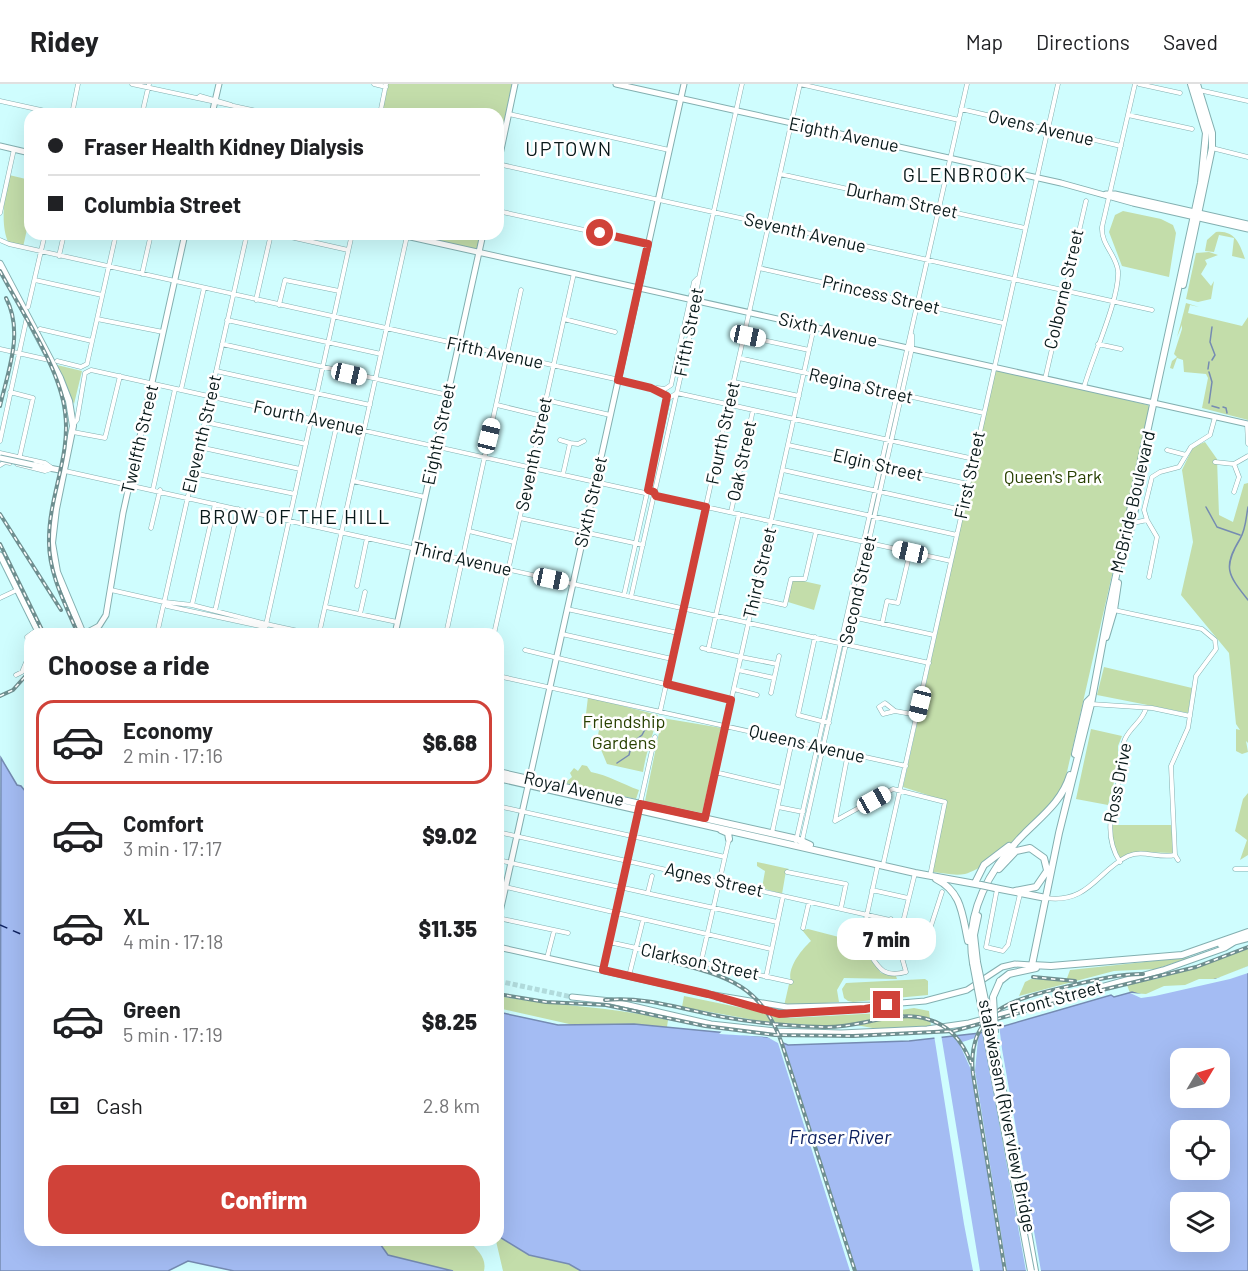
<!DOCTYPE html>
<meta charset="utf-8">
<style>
:root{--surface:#fff;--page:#f6f6f6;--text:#202124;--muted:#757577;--line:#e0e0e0;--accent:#d04239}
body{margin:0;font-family:Barlow,sans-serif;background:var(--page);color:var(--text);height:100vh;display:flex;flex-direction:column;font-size:22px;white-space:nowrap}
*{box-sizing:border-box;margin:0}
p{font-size:20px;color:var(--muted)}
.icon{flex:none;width:33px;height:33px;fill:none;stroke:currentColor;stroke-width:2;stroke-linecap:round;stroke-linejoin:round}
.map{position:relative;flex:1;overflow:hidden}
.sheet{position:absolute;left:24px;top:544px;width:480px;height:618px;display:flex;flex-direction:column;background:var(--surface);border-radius:18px;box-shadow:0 6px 24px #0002}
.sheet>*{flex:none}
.banner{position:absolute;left:24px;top:24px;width:480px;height:132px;border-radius:18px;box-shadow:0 6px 24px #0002;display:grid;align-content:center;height:132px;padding:0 24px;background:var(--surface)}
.needle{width:39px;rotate:52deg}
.fabs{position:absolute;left:1170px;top:964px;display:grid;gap:12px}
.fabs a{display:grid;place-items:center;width:60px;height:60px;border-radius:12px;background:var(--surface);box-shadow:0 6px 24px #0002;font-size:30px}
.end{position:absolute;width:27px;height:27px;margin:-14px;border:8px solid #d04239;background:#fff;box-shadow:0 0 0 3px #fff}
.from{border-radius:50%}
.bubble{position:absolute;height:42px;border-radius:18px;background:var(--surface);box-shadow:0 6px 24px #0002;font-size:20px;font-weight:800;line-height:42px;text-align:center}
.car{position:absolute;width:18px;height:36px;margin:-18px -9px;border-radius:8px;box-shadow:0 0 4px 2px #0007;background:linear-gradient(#fff 24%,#345 0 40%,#fff 0 76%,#345 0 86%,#fff 0)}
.banner b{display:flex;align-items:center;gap:21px;height:57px;font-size:22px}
.banner b+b{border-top:2px solid var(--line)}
.banner i{width:15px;height:15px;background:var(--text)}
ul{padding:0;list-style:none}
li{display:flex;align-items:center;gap:18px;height:84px;margin:0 12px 9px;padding:0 12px;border:3px solid transparent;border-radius:18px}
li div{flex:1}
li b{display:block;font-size:22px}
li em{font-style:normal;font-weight:800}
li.active{border-color:var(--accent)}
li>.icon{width:54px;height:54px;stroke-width:1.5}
h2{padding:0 24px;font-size:27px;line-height:72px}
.pay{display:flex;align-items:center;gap:15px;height:66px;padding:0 24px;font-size:22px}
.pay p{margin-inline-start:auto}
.cta{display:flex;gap:12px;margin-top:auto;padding:12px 24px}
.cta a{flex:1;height:69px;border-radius:18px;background:var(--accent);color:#fff;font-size:24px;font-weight:800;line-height:69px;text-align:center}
header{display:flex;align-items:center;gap:36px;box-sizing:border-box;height:84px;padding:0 30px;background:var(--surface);border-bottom:2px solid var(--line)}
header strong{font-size:28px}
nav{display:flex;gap:33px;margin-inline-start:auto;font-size:21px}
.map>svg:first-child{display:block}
.green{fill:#c3ddaa}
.water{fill:#a4bcf3;stroke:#758bb2;stroke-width:1.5;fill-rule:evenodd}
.pier{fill:#cffdfe}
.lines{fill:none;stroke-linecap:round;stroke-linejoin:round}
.stream{stroke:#758bb2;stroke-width:1.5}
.ferry{stroke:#0e2260;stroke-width:1.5;stroke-dasharray:8 6;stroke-linecap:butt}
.secondary-tunnel{stroke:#b1dbdc;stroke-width:5;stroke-dasharray:5 2.5;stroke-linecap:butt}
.street-casing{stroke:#83afb0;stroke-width:5}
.secondary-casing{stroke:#83afb0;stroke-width:7}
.primary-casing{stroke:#83afb0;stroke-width:8}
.street{stroke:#fff;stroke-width:4}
.secondary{stroke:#fff;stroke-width:5}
.primary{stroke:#fff;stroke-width:6}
.rail-casing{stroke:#6f8f90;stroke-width:4}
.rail{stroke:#fff;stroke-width:1.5;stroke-dasharray:4.5;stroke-linecap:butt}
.secondary-bridge-casing{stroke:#83afb0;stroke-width:7;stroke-linecap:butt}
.primary-bridge-casing{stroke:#83afb0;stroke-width:8;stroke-linecap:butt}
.secondary-bridge{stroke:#fff;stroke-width:5}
.primary-bridge{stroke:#fff;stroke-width:6}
.route{stroke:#d04239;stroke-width:8}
.labels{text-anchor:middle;stroke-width:5;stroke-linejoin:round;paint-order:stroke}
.street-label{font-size:18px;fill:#08191a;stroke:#fff}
.park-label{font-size:18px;fill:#294102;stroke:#fff}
.neighbourhood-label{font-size:20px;letter-spacing:1.5px;fill:#08191a;stroke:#fff}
.water-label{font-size:20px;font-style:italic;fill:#0e2260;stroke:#fff}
</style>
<header>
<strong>Ridey</strong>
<nav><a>Map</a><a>Directions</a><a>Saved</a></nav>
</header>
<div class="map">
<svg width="1248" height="1187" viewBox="0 0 1248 1187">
<rect width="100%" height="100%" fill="#cffdfe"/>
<path class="green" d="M388,0H512L498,67V30H382Z
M9,91L30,96V132L23,163L9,160C0,142 4,113 9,91Z
M1123,127L1161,135L1173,141L1176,149L1169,193L1122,182L1109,148L1115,131Z
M1216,148C1235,146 1240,160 1245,175L1232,172L1234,154L1219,151L1214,168L1205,167L1207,156Z
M405,150H481L477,166Z
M1209,168L1218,171L1205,176L1207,180L1201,190L1211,202L1214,197L1211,215L1198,218L1186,215L1196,169Z
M1186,219L1199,223L1190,221L1188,229L1242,242L1248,233V336L1202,324L1208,294L1206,290L1184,288L1183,276L1177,274L1173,285L1170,284L1172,277L1177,273L1174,270L1182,245V241L1177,253C1181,239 1183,231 1186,219Z
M57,281L82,287L74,320Z
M999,286L1148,321L1150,325L1064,701C1048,725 993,783 965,790C954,792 943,789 933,788L946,717L903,703L995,288Z
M1205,358L1217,375L1219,431L1233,438L1244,400L1248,399V659L1246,657L1248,668L1242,670L1236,667V645L1240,646L1236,640L1229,569L1181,511L1193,458L1182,386L1193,363Z
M794,495L821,501L814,526L788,518L791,497Z
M1104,583L1192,604L1188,629L1097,611Z
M588,613L658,631C653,651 646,668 643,688L607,680L597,656L599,646L585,638Z
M662,634L722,644L702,729L645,717Z
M1091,645L1122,652L1118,662V683L1108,721L1076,715Z
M582,681L587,682L591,688C608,691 622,700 639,706L636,715L565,699L572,693L570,689L574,684L578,687Z
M1248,709V771L1240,776L1247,756L1235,747L1243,715Z
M1111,741H1171L1174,769L1134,768L1120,774L1114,763Z
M757,778L789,785L786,787L782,810L762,804L765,787L757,782Z
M808,845L858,858L881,889L896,892L897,895L844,894L837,906L839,918L784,922L789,900H792C785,887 800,867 811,857L802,846Z
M1248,865V883L1225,893L1148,911L1130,909L1127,901L1160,894Z
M1191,873L1156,885L1114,887L1019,912L1025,898L1031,895L1066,897L1070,886Z
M925,895L928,897V911L853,918L848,917L844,914L842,905L846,899Z
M498,912C555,922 612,922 668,936L667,943L628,940L627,953L498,924Z
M684,912L790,934L881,929L914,924L929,927L931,942L878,945L856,941L826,942L766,938L682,923Z
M498,1152L529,1171L569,1180L581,1187H503L496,1157Z
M378,1157H470C477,1167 487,1173 484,1187H453L388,1171Z"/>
<path class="water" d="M1,674L17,701L21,702L30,713V1156L378,1157L388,1171L453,1187H234L188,1177L168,1187H0Z
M1248,883V1187H581L569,1180L529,1171L498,1152V928L558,941L634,940L768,953L788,961L909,957L980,949L1111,911L1114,913L1132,908L1145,912L1225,893ZM1180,975H1220V1014H1180ZM1180,1047H1220V1086H1180ZM1180,1119H1220V1158H1180Z"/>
<path class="pier" d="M1248,882V889L1230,895L1155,912L1141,914L1130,909L1146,910L1164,902L1185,901L1199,895H1215Z
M999,941L1002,965L1041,1187H1026L982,944Z
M722,947L775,952L782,956L856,1187H850L778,959L767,953L719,950Z
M941,950L980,1187H973L964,1140L934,951Z
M975,954L978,955L975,987L1007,1187H1004L972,988L959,959Z"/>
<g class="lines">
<path class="stream" d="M1212,276L1215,271L1210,258L1212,243
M1208,285L1209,278
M1209,319L1212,298L1209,288
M1212,322L1219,324
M1223,323L1226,324L1227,329
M1206,423L1217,443L1240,451
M1248,423C1246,433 1246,445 1240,455C1223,483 1227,490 1248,516
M617,679L629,671L632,659L642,651L648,640"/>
<path class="ferry" d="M0,841L30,854"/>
<path class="secondary-tunnel" d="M498,897L572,913"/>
<defs>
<path id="street" d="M132,0L271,30
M374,0L386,3
M800,0L959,36
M1139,0L1180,9
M1199,6L1248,17
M198,14L200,12L231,21
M0,17L59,30
M961,25L1121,62
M72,30L78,0
M142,30L149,0
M380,30L386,0
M509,30L669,66
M1128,31L1192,45
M1212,64L1248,73
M498,80L1152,226
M780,90L1025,144
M498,127L648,160
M0,129L14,65
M277,150L348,166
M0,156L9,160L624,297L665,309L668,316L624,511
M59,172L64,150
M759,184L1003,239
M142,190L151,150
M35,196L102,211
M256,216L271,150
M279,221L285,196L339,207
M28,223L45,150
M97,235L163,248
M564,235L615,248
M227,236L381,270
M40,245L92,257
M744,252L809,266
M222,260L448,311
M1098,260L1121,265
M0,265L49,276
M739,274L984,329
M57,277L81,283L87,280L116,150
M216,287L370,321
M1045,295L1086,117
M734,298L799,312
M1084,303C1092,274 1120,214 1118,187C1116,170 1101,161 1102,143L1135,0
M657,304L665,305L671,301L694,198L698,194
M181,306L204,204
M10,308L33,314L18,380
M669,314L677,309L974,375
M546,316L610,331
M497,321L542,332
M205,338L306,360
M1247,340L1248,360
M73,341L77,336L85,289L91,286L645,409
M73,348L105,354L120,292
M560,356L570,359L563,390
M0,357L27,233
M570,359L578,360L584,357
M788,361L968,400
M199,363L300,385
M1167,366L1186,371
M0,369L45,379L52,384
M1215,378L1234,380L1248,372
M17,380L45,387L51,385
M0,381L5,378L10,379
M783,386L962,426
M65,387L929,579
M193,389L295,410
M353,397L425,413
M153,405L175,305
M1234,408L1239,393L1234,380
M777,411L957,451
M656,412L951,477
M731,428L753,326
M520,434L643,461
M1133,439L1147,436
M314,442L337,340
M151,444L160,406
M469,447L514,458
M1149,493L1157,453L1147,436L1144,426L1152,393L1160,388L1179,383L1191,363L1210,351L1215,333
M357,502L367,454
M111,506L164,518L167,522L260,542L266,540L312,550
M631,513L693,237L692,229L699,194L742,0
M0,514L17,506
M754,514L785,521L791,495H805L816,448
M165,518L192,521L266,540
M192,521L215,420
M326,523L397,538
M567,525L678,549
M1114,526L1202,545L1215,556L1216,565L1196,592L1188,644L1171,682L1175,771L1178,776
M215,527L238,425
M360,530L365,508
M852,533L934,551
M882,540L887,517L898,519L910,468
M157,550L247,150
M264,550L352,150
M319,550L407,152
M446,550L521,206
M494,550L574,189
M562,550L672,575
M815,553L798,631L829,639
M702,564L741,573
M30,566L27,553L37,546
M525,566L731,616
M708,566L739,430
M741,573L777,580
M738,586L774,594
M16,591L22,588L30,569
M498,592L906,682
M734,605L757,611
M771,609L779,572
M1091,620L1152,624L1190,632
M895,627L883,630L879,623L885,619L895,627L917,631
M660,628L800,0
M848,669L835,737L893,705L945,718L930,792
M715,688L782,704
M498,722L725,773
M778,723L803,728
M705,734L814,243
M498,748L930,845L942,808
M772,749L792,657
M796,757L967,0
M802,757L912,264V251
M498,776L777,838
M1120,778C1100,747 1116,715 1122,682C1123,672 1121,664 1125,655C1131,642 1143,637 1146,624
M878,780L861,858C877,876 877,896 906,888L891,835
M883,781L1058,0
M1235,785H1248
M787,788L846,800L841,824
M506,803L771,865
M997,805L986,863L1003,867L1008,861L1020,810
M872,806L908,814
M648,808L652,792
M1046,814C1089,820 1098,786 1128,772C1143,765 1159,775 1175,771
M498,834L568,849
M903,838L915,789
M803,844L809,818
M609,858L791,898
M547,874L554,847
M701,878L729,755
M603,886L655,653
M629,892L643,836
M766,893L783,812"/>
<path id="secondary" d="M616,0L1061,99L1133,119L1248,145
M212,30L219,0
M0,62L30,69
M498,80L515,0
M1106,110H1115L1248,140
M397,150L1248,340
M33,381L65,387
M0,471L39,550
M84,550L99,542L106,531L123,429L185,150
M395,550L483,150
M498,837L684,0
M498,863L708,910L787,923L877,921L925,917L967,906L1002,883L1015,880L1032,881
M572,913L611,917L711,940L775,947L841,949L927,945L969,939L1163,886L1225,864L1233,859
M717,913L784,930L873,923"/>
<path id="primary" d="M1191,0L1206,49L1201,99L1109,524L1091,620L1059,749L1032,881L1051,882L1182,871L1248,848
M0,180L60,294L69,317L73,342L56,425L52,459L57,488L83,550
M1183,201L1212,64V49L1197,0
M1126,464L1136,421
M1106,553L1114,526L1118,499
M1075,670L1087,618L1091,614
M498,688L797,755L810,761
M498,694L915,789L981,801
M721,746L728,749L729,755
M999,785L1016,767L1030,764L1044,774L1048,790
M936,795C962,808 962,830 968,857
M975,799L984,781L1009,762
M995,804L1046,814
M1015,807L1036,803L1047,787
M1221,861L1248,854
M977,878L974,851L978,832
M973,879C964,829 990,784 1024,750C1043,731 1062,717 1070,691
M1000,897L1009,890L1036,884
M997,973L1035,1187"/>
</defs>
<use href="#street" class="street-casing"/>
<use href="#secondary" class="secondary-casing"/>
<use href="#primary" class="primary-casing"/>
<use href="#street" class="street"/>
<use href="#secondary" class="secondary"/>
<use href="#primary" class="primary"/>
<defs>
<path id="rail" d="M0,187C21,227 60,284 65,328C71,371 49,412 49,455C48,488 65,520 78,550
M0,322C8,287 24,248 6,214
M0,430L61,526
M0,460L44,550
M0,612L13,606L30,587
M669,877C725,892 762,900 782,960L855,1187
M1033,893L1075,897
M498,910L546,918L606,921L705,942L775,951L853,952L954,947L1094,908L1196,883L1248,863
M605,916C646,912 684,926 723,933C756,939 790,942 823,943C858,945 896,925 927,935C949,941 963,958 971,979
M1005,1187L973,990C966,926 1014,915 1065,903C1091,897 1116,890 1143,890"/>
</defs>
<use href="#rail" class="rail-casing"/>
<use href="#rail" class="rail"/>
<defs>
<path id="secondary-bridge" d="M0,374L33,381"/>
<path id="primary-bridge" d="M981,801L995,804
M977,878L997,973
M973,879L1031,1187
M995,949L993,913L1000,897"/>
</defs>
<use href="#secondary-bridge" class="secondary-bridge-casing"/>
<use href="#primary-bridge" class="primary-bridge-casing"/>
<use href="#secondary-bridge" class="secondary-bridge"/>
<use href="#primary-bridge" class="primary-bridge"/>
</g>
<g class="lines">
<path class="route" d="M600,149L648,160L618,296L651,304L667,312L648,406L654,408L656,412L706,423L667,600L731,616L705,734L640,720L603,886L708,910L779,930L865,925L887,921"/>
</g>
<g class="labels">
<g class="street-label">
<text transform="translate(1041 44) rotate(13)" y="6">Ovens Avenue</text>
<text transform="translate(844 51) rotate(12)" y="6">Eighth Avenue</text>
<text transform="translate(902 117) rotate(12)" y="6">Durham Street</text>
<text transform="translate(805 149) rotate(13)" y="6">Seventh Avenue</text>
<text transform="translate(1064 205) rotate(-77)" y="6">Colborne Street</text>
<text transform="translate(881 211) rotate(13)" y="6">Princess Street</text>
<text transform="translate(828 246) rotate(13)" y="6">Sixth Avenue</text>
<text transform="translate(689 248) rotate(-79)" y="6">Fifth Street</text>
<text transform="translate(495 269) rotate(12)" y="6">Fifth Avenue</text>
<text transform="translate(861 302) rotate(13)" y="6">Regina Street</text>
<text transform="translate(309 334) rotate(12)" y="6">Fourth Avenue</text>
<text transform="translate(723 349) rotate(-78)" y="6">Fourth Street</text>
<text transform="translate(202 350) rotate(-77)" y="6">Eleventh Street</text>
<text transform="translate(439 350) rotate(-78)" y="6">Eighth Street</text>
<text transform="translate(140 355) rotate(-77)" y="6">Twelfth Street</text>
<text transform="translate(534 370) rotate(-78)" y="6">Seventh Street</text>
<text transform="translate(742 377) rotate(-78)" y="6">Oak Street</text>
<text transform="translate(878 381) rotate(13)" y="6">Elgin Street</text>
<text transform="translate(970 391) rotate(-78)" y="6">First Street</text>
<text transform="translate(591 418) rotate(-77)" y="6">Sixth Street</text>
<text transform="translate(1133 418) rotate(-77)" y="6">McBride Boulevard</text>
<text transform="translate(462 475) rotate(13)" y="6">Third Avenue</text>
<text transform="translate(760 489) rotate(-77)" y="6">Third Street</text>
<text transform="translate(858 506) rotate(-77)" y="6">Second Street</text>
<text transform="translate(807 660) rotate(13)" y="6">Queens Avenue</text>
<text transform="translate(1118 699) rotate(-79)" y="6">Ross Drive</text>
<text transform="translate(574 705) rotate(13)" y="6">Royal Avenue</text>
<text transform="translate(714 796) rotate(13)" y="6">Agnes Street</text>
<text transform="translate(700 878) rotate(12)" y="6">Clarkson Street</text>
<text transform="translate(1056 915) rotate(-15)" y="6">Front Street</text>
<text transform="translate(1007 1032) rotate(79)" y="6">stal̕əw̓asəm (Riverview) Bridge</text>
</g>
<g class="park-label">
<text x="1053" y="399">Queen's Park</text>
<text x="624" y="644">Friendship<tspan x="624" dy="21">Gardens</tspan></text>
</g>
<g class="neighbourhood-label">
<text x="569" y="72">UPTOWN</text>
<text x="965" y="98">GLENBROOK</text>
<text x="295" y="440">BROW OF THE HILL</text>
</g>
<g class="water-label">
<text x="840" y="1060">Fraser River</text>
</g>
</g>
</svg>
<div class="fabs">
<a><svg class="needle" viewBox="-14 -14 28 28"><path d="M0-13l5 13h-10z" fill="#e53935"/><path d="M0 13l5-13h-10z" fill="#757577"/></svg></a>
<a><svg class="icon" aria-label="locate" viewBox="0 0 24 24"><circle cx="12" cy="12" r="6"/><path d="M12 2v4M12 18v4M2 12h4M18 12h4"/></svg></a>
<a><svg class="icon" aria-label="layers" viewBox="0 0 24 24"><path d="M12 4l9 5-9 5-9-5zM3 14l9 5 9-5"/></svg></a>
</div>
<i class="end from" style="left:600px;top:149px"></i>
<i class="end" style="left:887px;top:921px"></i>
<div class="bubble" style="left:837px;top:834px;width:99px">7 min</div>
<i class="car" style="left:748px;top:252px;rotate:102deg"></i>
<i class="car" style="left:349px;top:290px;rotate:103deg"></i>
<i class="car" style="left:489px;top:352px;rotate:14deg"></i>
<i class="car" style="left:910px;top:468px;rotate:283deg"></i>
<i class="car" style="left:551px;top:495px;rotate:102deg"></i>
<i class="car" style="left:920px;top:620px;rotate:194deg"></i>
<i class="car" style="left:874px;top:716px;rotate:61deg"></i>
<div class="banner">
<b><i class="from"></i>Fraser Health Kidney Dialysis</b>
<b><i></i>Columbia Street</b>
</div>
<section class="sheet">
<h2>Choose a ride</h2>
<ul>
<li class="active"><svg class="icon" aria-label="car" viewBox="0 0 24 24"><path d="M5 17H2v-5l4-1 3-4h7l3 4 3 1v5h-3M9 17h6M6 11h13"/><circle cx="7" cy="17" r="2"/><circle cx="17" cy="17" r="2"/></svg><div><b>Economy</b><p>2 min · 17:16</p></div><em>$6.68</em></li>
<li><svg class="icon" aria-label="car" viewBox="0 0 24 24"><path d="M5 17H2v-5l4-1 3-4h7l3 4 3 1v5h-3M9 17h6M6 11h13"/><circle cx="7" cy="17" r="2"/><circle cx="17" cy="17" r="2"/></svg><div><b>Comfort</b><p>3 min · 17:17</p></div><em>$9.02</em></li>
<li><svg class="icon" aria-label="car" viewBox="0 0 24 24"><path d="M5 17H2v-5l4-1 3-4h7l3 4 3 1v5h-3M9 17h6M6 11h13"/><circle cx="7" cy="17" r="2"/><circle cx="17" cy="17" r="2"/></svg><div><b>XL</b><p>4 min · 17:18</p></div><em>$11.35</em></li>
<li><svg class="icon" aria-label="car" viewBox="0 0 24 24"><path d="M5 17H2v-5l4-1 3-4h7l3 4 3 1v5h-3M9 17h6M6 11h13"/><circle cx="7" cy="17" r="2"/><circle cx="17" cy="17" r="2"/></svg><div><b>Green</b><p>5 min · 17:19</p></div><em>$8.25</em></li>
</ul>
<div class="pay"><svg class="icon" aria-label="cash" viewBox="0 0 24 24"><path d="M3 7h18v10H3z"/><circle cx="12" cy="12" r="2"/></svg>Cash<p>2.8 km</p></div>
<div class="cta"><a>Confirm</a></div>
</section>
</div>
